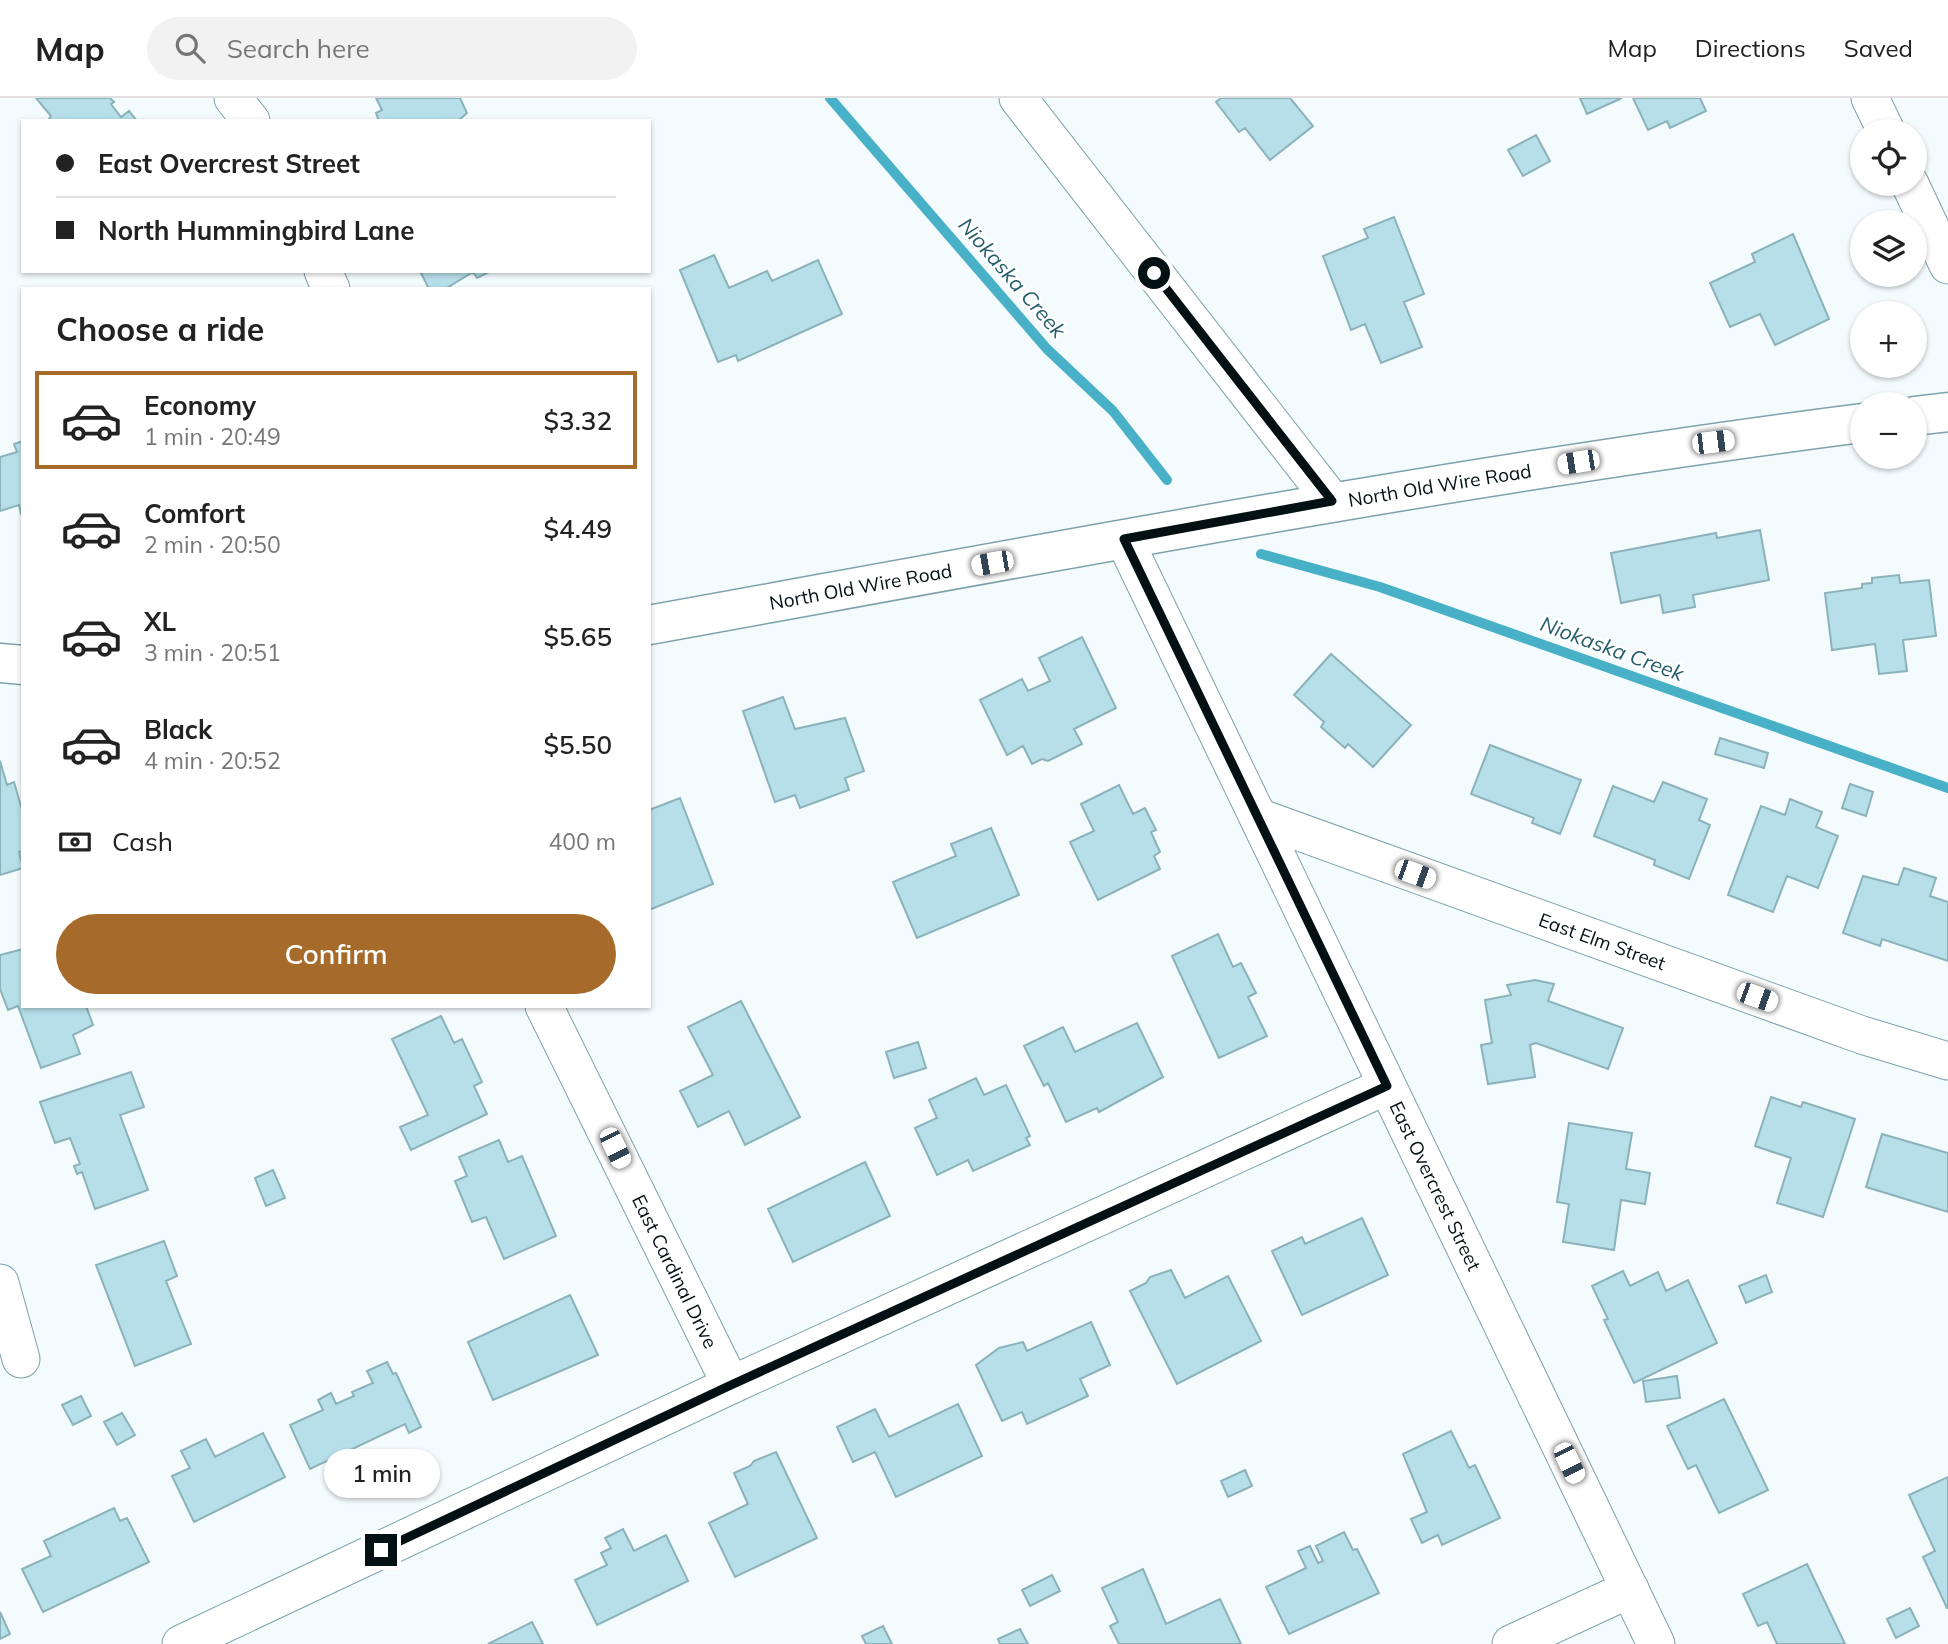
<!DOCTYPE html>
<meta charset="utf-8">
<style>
:root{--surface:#fff;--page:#f2f2f2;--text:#222;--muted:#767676;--line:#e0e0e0;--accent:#a66b2b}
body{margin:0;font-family:Mulish,sans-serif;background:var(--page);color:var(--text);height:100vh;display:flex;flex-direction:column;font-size:26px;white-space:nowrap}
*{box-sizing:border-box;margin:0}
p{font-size:23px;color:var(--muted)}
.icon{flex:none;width:38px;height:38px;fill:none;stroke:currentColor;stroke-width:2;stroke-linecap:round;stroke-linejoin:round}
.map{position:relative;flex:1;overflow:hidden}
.panel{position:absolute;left:21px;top:189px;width:630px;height:721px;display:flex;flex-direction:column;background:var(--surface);border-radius:0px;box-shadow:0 2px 5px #0004}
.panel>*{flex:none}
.hud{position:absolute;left:21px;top:21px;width:630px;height:154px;border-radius:0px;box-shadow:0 2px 5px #0004;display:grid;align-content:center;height:154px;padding:0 35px;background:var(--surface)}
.buttons{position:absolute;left:1850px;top:21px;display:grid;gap:14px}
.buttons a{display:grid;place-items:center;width:77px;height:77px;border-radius:50%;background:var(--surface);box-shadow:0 2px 5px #0004;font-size:35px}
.end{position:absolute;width:32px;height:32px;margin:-16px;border:9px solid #031014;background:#fff;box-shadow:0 0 0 4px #fff}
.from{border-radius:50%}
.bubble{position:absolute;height:49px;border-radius:24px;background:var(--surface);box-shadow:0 2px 5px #0004;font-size:23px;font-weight:600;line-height:49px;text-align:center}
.car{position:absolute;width:21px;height:42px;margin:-21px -10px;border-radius:9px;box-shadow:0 0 5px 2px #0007;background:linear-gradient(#fff 24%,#345 0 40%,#fff 0 76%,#345 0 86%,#fff 0)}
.hud b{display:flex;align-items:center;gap:24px;height:66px;font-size:26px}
.hud b+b{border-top:2px solid var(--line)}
.hud i{width:18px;height:18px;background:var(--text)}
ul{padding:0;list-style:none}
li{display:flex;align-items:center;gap:21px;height:98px;margin:0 14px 10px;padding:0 21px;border:4px solid transparent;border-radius:0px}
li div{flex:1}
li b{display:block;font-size:26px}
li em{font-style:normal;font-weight:600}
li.active{border-color:var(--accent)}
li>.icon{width:63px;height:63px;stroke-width:1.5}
h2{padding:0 35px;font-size:32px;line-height:84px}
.pay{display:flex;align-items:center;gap:18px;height:77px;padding:0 35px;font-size:26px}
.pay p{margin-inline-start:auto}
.cta{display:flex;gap:14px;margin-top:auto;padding:14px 35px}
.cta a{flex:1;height:80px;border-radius:42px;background:var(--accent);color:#fff;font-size:28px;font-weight:600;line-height:80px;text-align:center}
header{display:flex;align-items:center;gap:42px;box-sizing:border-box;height:98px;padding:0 35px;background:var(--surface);border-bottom:2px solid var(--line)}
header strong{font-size:33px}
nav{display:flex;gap:38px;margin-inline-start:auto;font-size:24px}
.search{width:490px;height:63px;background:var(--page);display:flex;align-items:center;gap:18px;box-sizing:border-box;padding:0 24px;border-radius:38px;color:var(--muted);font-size:26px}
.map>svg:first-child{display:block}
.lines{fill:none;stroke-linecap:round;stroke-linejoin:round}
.stream{stroke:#48b1c8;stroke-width:10}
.building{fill:#b7dfe9;stroke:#8bb2bb;stroke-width:2}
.minor-casing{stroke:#7ca2ac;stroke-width:39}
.tertiary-casing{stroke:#7ca2ac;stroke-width:41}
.minor{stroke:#fff;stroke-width:37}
.tertiary{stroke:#fff;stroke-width:38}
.route{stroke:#031014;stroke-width:9}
.labels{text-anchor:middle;stroke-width:5;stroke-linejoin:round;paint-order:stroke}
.street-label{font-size:19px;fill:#031014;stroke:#fff}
.water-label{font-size:21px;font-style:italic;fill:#245d6a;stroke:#fff}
</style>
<header>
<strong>Map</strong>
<div class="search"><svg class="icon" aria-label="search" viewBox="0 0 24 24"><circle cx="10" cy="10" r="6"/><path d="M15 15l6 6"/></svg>Search here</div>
<nav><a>Map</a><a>Directions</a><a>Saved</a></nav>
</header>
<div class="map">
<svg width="1948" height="1546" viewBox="0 0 1948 1546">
<rect width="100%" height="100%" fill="#f3fbfd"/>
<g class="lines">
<path class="stream" d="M830,0L1047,251L1113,313L1167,382
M1261,456L1380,489L1948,690"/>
</g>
<path class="building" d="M36,0H110L114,4L111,6L121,19L129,13L137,23H48L51,18Z
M376,0H460L467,15L458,23H379L376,15L382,12Z
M1221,0H1290L1313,28L1270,62L1245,30L1239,34L1216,4Z
M1580,0H1622L1587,16Z
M1633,0H1700L1706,13L1670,30L1667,23L1648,32Z
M1536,37L1550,63L1523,78L1508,52Z
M1394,119L1424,196L1404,204L1422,249L1381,265L1365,226L1351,232L1323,158L1368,140L1364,131Z
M1793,136L1829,221L1775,247L1760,216L1730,229L1710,185L1755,164L1752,156Z
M714,157L729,190L767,173L772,183L818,162L842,216L738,263L736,257L718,264L680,172Z
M420,173H491L477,180L473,174L445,191H429Z
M23,343V416H21L19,407L0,413V359L17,354L14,346Z
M1760,432L1769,482L1693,497L1695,509L1663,515L1660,497L1621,505L1611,455L1716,435L1717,440Z
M1899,477L1900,485L1929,482L1936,538L1903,542L1907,573L1879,576L1875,546L1832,552L1825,495L1862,490V486L1872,485V480Z
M1082,539L1116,610L1074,631L1082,646L1048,663L1042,661L1032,666L1023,648L1007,657L980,602L1022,581L1028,593L1050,583L1039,560Z
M1331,556L1411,627L1373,669L1348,646L1345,650L1321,629L1324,624L1294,597Z
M783,599L795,631L845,620L864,673L845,680L849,692L800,710L795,697L775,704L743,613Z
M1720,640L1768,655L1764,670L1715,656Z
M1490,647L1581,682L1560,736L1532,725L1534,720L1471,696Z
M0,663L7,687L14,684L23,715V753L19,754L23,770L0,777Z
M1663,684L1707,701L1699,722L1710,727L1689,781L1654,767L1655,762L1594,738L1613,688L1654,704Z
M1850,686L1873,694L1866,718L1842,710Z
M1119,687L1133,716L1145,710L1156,732L1151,734L1160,754L1154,758L1160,771L1098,802L1070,744L1094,733L1081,706Z
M680,700L713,786L649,812V712Z
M1790,701L1822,714L1816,729L1838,738L1818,790L1787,778L1773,814L1728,797L1761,708L1785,717Z
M991,730L1019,797L917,840L893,784L956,758L951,746Z
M1904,770L1936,780L1930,798L1948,804V863L1882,841L1880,848L1843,835L1863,778L1898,787Z
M1218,836L1233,869L1241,865L1256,895L1248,899L1267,938L1219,960L1172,858Z
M23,851V908H86L93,927L73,937L80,956L41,970L18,908L8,912L0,891V857Z
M1535,882L1554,886L1548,903L1623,930L1608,971L1536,945L1530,947L1535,979L1488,986L1481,947L1492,945L1485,902L1511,897L1507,887Z
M741,903L800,1019L745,1047L729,1013L698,1029L680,993L713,977L688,929Z
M441,918L454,945L462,941L482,984L474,988L487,1016L411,1052L400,1029L428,1017L392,941Z
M1137,925L1163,979L1099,1014L1097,1010L1066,1024L1048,985L1044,988L1024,948L1063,929L1075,954Z
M918,944L926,970L894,980L886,954Z
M131,974L144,1009L120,1017L148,1092L95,1111L82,1074L77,1076L74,1068L80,1066L70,1040L55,1045L40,1004Z
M976,980L984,997L1006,987L1030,1038L1026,1040L1030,1047L973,1073L968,1062L937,1077L915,1030L937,1020L929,1002Z
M1771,999L1801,1009L1803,1004L1855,1021L1823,1119L1777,1105L1791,1060L1755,1048Z
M1569,1025L1632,1035L1626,1071L1650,1075L1645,1106L1621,1102L1614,1152L1563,1144L1569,1106L1557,1104Z
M1882,1036L1948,1055V1114L1866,1089Z
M499,1042L508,1064L522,1058L556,1138L504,1161L486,1119L472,1124L455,1083L467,1078L459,1059Z
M865,1064L890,1118L793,1164L768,1111Z
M273,1072L285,1100L266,1108L255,1080Z
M1362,1120L1388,1177L1302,1217L1272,1153L1302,1139L1305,1146Z
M164,1143L177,1178L166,1183L191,1246L135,1268L96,1167Z
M1171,1172L1185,1200L1228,1178L1261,1243L1177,1286L1130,1193L1146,1185L1150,1179Z
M1623,1173L1630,1188L1658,1174L1666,1193L1688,1182L1717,1245L1634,1285L1604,1222L1608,1221L1592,1188Z
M1766,1177L1772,1194L1746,1205L1739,1188Z
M570,1197L598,1257L493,1302L468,1244Z
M1091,1224L1110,1267L1080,1281L1088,1298L1027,1326L1022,1314L1002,1323L976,1267L999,1250L1023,1244L1027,1253Z
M387,1264L393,1276L396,1275L421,1329L409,1335L405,1326L310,1371L290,1327L323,1312L318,1302L331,1295L336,1306L354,1298L352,1294L373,1285L367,1273Z
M1677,1278L1680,1300L1646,1304L1643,1283Z
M81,1298L91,1318L73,1327L62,1307Z
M1724,1301L1768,1392L1719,1415L1696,1367L1688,1371L1667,1328Z
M958,1306L982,1358L896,1399L875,1354L853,1364L837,1329L875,1311L889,1339Z
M122,1315L135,1337L117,1347L104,1324Z
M1451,1333L1469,1370L1475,1367L1500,1420L1442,1447L1438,1437L1422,1445L1411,1421L1427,1414L1403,1356Z
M263,1335L285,1379L194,1424L172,1378L190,1370L181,1353L206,1341L215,1359Z
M776,1354L817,1440L735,1479L709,1425L748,1406L734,1375L750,1368L754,1363Z
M1245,1372L1252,1388L1228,1399L1221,1383Z
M1948,1379V1510H1947L1923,1459L1935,1453L1909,1397Z
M114,1410L120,1423L127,1420L149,1464L43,1514L22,1471L51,1458L44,1443Z
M623,1431L634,1453L666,1437L688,1483L597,1527L575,1482L607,1467L601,1455L611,1450L605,1440Z
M1344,1434L1353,1452L1357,1451L1379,1495L1289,1536L1266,1489L1306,1470L1298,1453L1310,1448L1318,1465L1323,1463L1316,1448Z
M1807,1466L1845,1546H1777L1767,1524L1758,1528L1743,1496Z
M1143,1471L1166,1526L1220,1501L1241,1546H1119L1110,1528L1118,1524L1102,1490Z
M1052,1477L1060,1493L1030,1508L1022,1492Z
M1910,1510L1919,1528L1896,1540L1887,1521Z
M0,1514L10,1536L0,1541Z
M532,1524L543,1546H488Z
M883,1528L892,1546H866L862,1538Z
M1020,1531L1028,1546H1000L998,1541Z"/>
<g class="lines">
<defs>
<g id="minor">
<path d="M233,0L251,23"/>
<path d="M1018,0L1332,403"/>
<path d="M1870,0L1886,33"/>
<path d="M1910,86L1948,167"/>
<path d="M323,173L331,191"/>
<path id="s1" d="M1124,441L1656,1546"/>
<path id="s2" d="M1258,719L1862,937L1948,963"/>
<path id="s3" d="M544,908L731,1287"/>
<path d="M0,1185L21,1261"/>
<path d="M181,1546L731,1287L1386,988"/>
<path d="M1511,1546L1630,1491"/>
</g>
<g id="tertiary">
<path d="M1914,318L1948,314"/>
<path id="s4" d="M649,527C1053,454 1455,377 1862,325"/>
<path d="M0,565L23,567"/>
</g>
</defs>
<use href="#minor" class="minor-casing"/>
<use href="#tertiary" class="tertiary-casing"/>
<use href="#minor" class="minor"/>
<use href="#tertiary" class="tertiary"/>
</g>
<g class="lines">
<path class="route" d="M381,1452L731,1287L1387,988L1124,441L1332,403L1154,175"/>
</g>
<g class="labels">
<g class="street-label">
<text dy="7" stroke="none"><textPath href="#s4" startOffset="803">North Old Wire Road</textPath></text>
<text dy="7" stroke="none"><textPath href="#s4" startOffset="215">North Old Wire Road</textPath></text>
<text dy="7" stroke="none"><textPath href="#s2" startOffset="366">East Elm Street</textPath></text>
<text dy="7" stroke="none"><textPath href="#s1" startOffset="718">East Overcrest Street</textPath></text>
<text dy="7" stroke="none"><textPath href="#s3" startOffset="296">East Cardinal Drive</textPath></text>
</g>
<g class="water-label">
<text transform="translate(1012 180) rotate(49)" y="7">Niokaska Creek</text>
<text transform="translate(1612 551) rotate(20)" y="7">Niokaska Creek</text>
</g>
</g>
</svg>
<div class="buttons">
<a><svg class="icon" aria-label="locate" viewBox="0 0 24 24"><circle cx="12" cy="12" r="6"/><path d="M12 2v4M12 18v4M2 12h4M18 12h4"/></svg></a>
<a><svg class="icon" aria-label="layers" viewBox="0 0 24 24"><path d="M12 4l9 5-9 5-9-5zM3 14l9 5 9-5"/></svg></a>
<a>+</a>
<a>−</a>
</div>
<i class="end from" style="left:1154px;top:175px"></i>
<i class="end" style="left:381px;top:1452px"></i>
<div class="bubble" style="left:324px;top:1351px;width:116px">1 min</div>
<i class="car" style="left:1713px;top:344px;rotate:83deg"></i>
<i class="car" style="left:1578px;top:364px;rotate:261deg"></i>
<i class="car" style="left:992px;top:465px;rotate:260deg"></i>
<i class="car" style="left:1415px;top:776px;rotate:110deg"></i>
<i class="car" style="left:1757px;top:899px;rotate:110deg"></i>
<i class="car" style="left:615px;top:1050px;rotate:154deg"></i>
<i class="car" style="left:1569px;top:1365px;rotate:154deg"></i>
<div class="hud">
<b><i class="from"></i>East Overcrest Street</b>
<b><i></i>North Hummingbird Lane</b>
</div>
<section class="panel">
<h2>Choose a ride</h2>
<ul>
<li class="active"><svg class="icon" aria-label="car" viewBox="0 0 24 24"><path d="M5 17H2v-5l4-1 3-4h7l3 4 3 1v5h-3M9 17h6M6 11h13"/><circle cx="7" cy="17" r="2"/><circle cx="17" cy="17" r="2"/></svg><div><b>Economy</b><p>1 min · 20:49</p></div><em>$3.32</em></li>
<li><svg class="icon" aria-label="car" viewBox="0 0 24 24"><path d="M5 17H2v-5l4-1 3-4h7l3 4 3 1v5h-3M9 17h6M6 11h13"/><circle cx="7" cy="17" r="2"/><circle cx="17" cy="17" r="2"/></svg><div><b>Comfort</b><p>2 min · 20:50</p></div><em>$4.49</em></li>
<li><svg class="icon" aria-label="car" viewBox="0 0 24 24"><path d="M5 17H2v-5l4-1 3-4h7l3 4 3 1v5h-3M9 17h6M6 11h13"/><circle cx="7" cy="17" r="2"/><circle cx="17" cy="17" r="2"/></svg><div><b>XL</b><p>3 min · 20:51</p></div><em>$5.65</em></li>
<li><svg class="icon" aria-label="car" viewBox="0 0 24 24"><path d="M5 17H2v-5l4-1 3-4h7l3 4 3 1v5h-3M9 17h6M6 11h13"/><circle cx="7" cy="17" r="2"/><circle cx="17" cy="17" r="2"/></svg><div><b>Black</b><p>4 min · 20:52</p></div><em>$5.50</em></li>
</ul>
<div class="pay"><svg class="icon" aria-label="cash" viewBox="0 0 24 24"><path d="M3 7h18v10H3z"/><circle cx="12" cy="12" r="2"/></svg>Cash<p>400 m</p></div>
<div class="cta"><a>Confirm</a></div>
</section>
</div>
